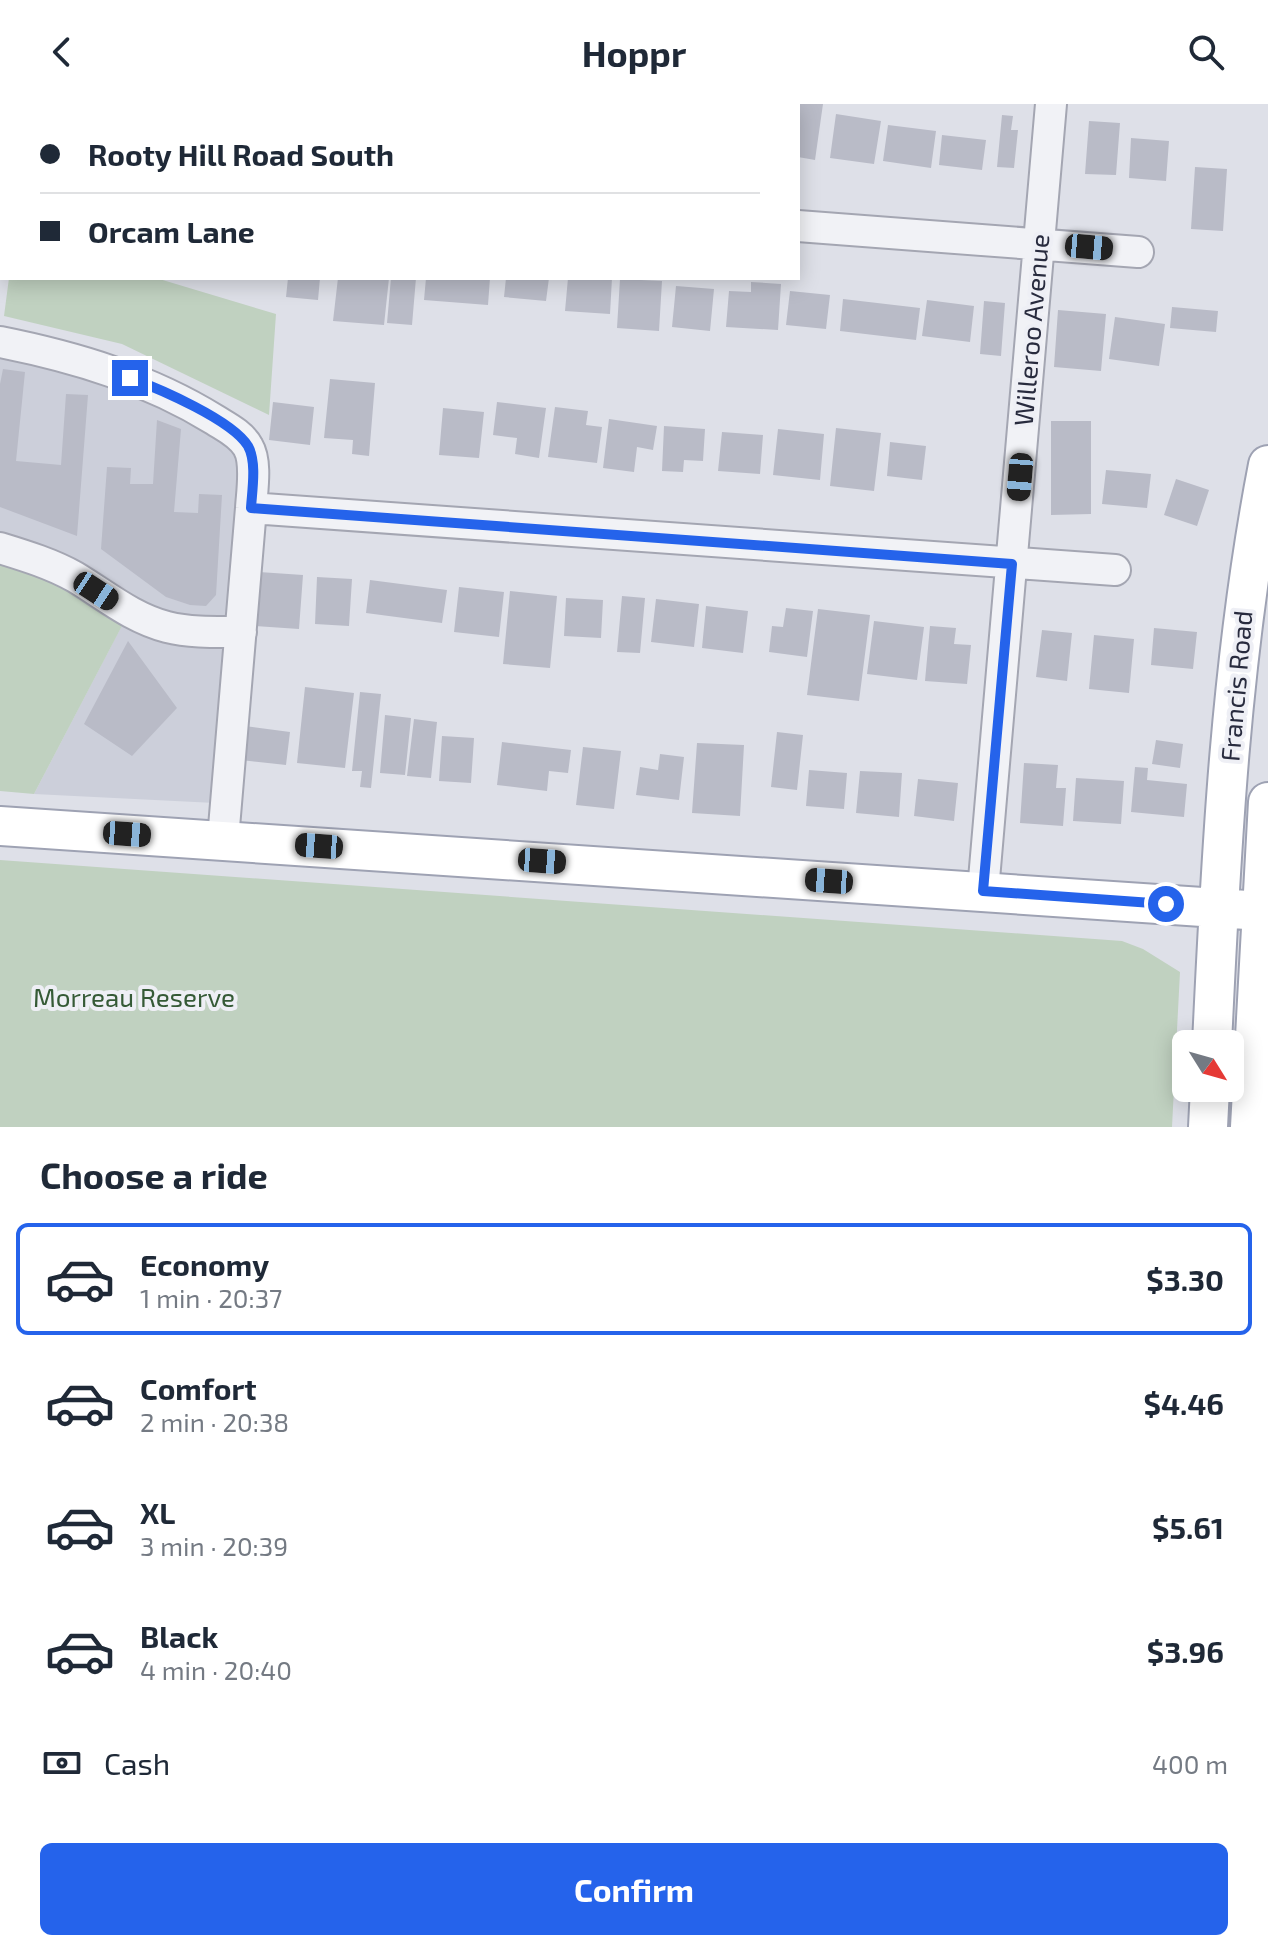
<!DOCTYPE html>
<meta charset="utf-8">
<style>
:root{--surface:#fff;--page:#f6f6f7;--text:#1f2937;--muted:#747a83;--line:#e0e1e3;--accent:#2563eb}
body{margin:0;font-family:"Exo 2",sans-serif;background:var(--page);color:var(--text);height:100vh;display:flex;flex-direction:column;font-size:30px;white-space:nowrap}
*{box-sizing:border-box;margin:0}
p{font-size:26px;color:var(--muted)}
.icon{flex:none;width:44px;height:44px;fill:none;stroke:currentColor;stroke-width:2;stroke-linecap:round;stroke-linejoin:round}
.map{position:relative;height:1023px;overflow:hidden}
.panel{display:flex;flex-direction:column;background:var(--surface);flex:1}
.panel>*{flex:none}
.banner{position:absolute;left:0px;top:0px;width:800px;height:176px;box-shadow:0 4px 20px #0003;display:grid;align-content:center;height:176px;padding:0 40px;background:var(--surface)}
.needle{width:52px;rotate:127deg}
.buttons{position:absolute;left:1172px;top:926px;display:grid;gap:16px}
.buttons a{display:grid;place-items:center;width:72px;height:72px;border-radius:12px;background:var(--surface);box-shadow:0 4px 20px #0003;font-size:40px}
.end{position:absolute;width:36px;height:36px;margin:-18px;border:10px solid #2563eb;background:#fff;box-shadow:0 0 0 4px #fff}
.from{border-radius:50%}
.car{position:absolute;width:24px;height:48px;margin:-24px -12px;border-radius:10px;box-shadow:0 0 6px 2px #0007;background:linear-gradient(#222 24%,#8ab4d8 0 40%,#222 0 76%,#8ab4d8 0 86%,#222 0)}
.banner b{display:flex;align-items:center;gap:28px;height:76px;font-size:30px}
.banner b+b{border-top:2px solid var(--line)}
.banner i{width:20px;height:20px;background:var(--text)}
ul{padding:0;list-style:none}
li{display:flex;align-items:center;gap:24px;height:112px;margin:0 16px 12px;padding:0 24px;border:4px solid transparent;border-radius:12px}
li div{flex:1}
li b{display:block;font-size:30px}
li em{font-style:normal;font-weight:700}
li.current{border-color:var(--accent)}
li>.icon{width:72px;height:72px;stroke-width:1.5}
h2{padding:0 40px;font-size:36px;line-height:96px}
.pay{display:flex;align-items:center;gap:20px;height:88px;padding:0 40px;font-size:30px}
.pay p{margin-inline-start:auto}
.primary-button{display:flex;gap:16px;margin-top:auto;padding:16px 40px}
.primary-button a{flex:1;height:92px;border-radius:12px;background:var(--accent);color:#fff;font-size:32px;font-weight:700;line-height:92px;text-align:center}
header{display:flex;justify-content:space-between;align-items:center;height:104px;padding:0 40px;background:var(--surface);font-size:36px;font-weight:700}
.map>svg:first-child{display:block}
.built{fill:#cccfda}
.green{fill:#c0d1c0}
.building{fill:#b9bbc7}
.lines{fill:none;stroke-linecap:round;stroke-linejoin:round}
.minor-casing{stroke:#a4a6b2;stroke-width:34}
.major-casing{stroke:#9ea2b3;stroke-width:42}
.minor{stroke:#f1f2f6;stroke-width:30}
.major{stroke:#fff;stroke-width:38}
.route{stroke:#2563eb;stroke-width:10}
.labels{text-anchor:middle;stroke-width:8;stroke-linejoin:round;paint-order:stroke}
.street-label{font-size:26px;fill:#282b3e;stroke:#eeeff5}
.park-label{font-size:26px;fill:#355a36;stroke:#eeeff5}
</style>
<header><svg class="icon" aria-label="back" viewBox="0 0 24 24"><path d="M15 5l-7 7 7 7"/></svg>Hoppr<svg class="icon" aria-label="search" viewBox="0 0 24 24"><circle cx="10" cy="10" r="6"/><path d="M15 15l6 6"/></svg></header>
<div class="map">
<svg width="1268" height="1023" viewBox="0 0 1268 1023">
<rect width="100%" height="100%" fill="#dee0e8"/>
<path class="built" d="M0,238L35,245L249,344L215,699L34,690L129,508L0,444Z"/>
<path class="green" d="M9,174H156L276,210L269,311L122,240L4,212Z
M0,459L48,471L124,518L34,690L0,687Z
M0,756L1122,837L1143,845L1180,868L1172,1023H0Z"/>
<path class="building" d="M798,0H823L815,56L798,53Z
M836,10L881,17L874,60L830,54Z
M1002,11L1013,12L1011,26H1018L1014,64L997,63Z
M1089,17L1120,19L1116,71L1085,70Z
M888,21L936,27L931,64L883,57Z
M942,31L986,36L982,66L939,61Z
M1131,34L1169,37L1166,77L1129,74Z
M1195,63L1227,65L1223,127L1191,125Z
M288,174H320L318,196L286,193Z
M338,174H389L384,221L333,217Z
M391,174H416L412,221L387,219Z
M426,174H490L488,201L424,196Z
M506,174H549L546,197L504,193Z
M568,174H612L610,210L565,207Z
M620,175L662,177L659,227L617,224Z
M751,178L781,180L778,226L726,223L729,187L751,188Z
M676,182L714,185L710,227L672,223Z
M790,187L830,191L826,225L786,221Z
M843,195L920,204L916,236L840,227Z
M927,196L974,202L970,238L922,232Z
M984,197L1005,199L1001,252L980,250Z
M1172,203L1218,207L1216,228L1170,224Z
M1058,206L1106,210L1101,267L1054,263Z
M1115,213L1165,220L1159,262L1109,255Z
M3,265L25,268L16,357L61,361L66,290L88,291L77,432L0,403V280Z
M330,275L375,279L369,352L352,350L353,336L324,334Z
M273,298L314,303L310,341L269,336Z
M497,298L546,304L539,354L515,350L517,334L493,331Z
M555,303L588,307L586,321L602,323L597,359L548,353Z
M443,304L484,308L479,354L439,351Z
M609,315L657,322L653,346L637,343L634,368L603,364Z
M157,316L181,325L174,408L198,409L199,390L222,391L216,491L206,502L190,501L166,493L101,445L107,363L131,364L130,380H153Z
M1051,317H1091V410L1051,411Z
M664,322L705,325L703,357L684,356L683,368L662,367Z
M836,324L881,329L874,387L830,382Z
M778,325L824,330L820,376L773,371Z
M722,328L763,331L760,370L718,367Z
M890,338L926,342L922,376L887,372Z
M1106,366L1151,370L1147,404L1102,400Z
M1176,375L1209,386L1197,422L1164,411Z
M259,468L303,471L299,525L255,522Z
M317,473L352,475L349,522L315,520Z
M370,476L447,486L442,519L366,509Z
M459,483L504,488L499,533L454,528Z
M510,487L557,492L550,564L503,560Z
M622,492L645,494L640,549L617,548Z
M566,494L603,496L601,534L564,532Z
M656,495L699,500L694,543L651,538Z
M706,502L748,507L743,549L702,544Z
M786,504L813,507L807,553L769,548L772,522L783,523Z
M818,505L870,511L859,597L807,591Z
M874,517L924,523L917,576L867,570Z
M930,522L956,524L954,540L971,541L967,580L925,577Z
M1154,524L1197,528L1193,565L1151,561Z
M1042,526L1072,529L1067,577L1036,573Z
M1094,531L1134,535L1129,589L1089,585Z
M128,537L177,604L132,652L84,620Z
M305,583L354,589L345,664L297,659Z
M360,588L381,590L371,684L360,683L362,667H352Z
M385,611L411,614L405,671L380,669Z
M414,615L437,618L431,674L407,672Z
M245,622L290,628L286,661L241,656Z
M777,628L803,631L797,686L771,683Z
M442,632L474,634L471,679L439,677Z
M1156,636L1183,640L1180,664L1152,660Z
M502,638L571,646L568,669L549,667L547,687L497,681Z
M697,639L744,641L740,712L692,709Z
M583,643L621,647L614,705L576,701Z
M660,650L684,653L679,696L636,691L640,663L658,666Z
M1024,659L1058,661L1056,684H1066L1063,722L1020,719Z
M1135,663L1148,664L1147,676L1187,680L1184,713L1131,708Z
M809,666L847,669L844,705L806,702Z
M860,667L902,669L899,713L856,709Z
M1076,674L1124,677L1121,720L1073,717Z
M918,675L958,679L954,717L914,712Z"/>
<g class="lines">
<defs>
<path id="minor" d="M7,2L8,0
M0,50L2,37
M798,122L1138,148
M0,238C75,253 149,275 215,316C226,323 241,330 248,343C257,358 252,387 251,404L223,735
M251,404L1115,466
M0,444C26,452 52,460 75,473C105,491 132,514 167,523C191,529 217,528 241,528
M983,787L1051,0"/>
<path id="major" d="M0,722L1262,807
M1212,940C1221,747 1231,552 1268,361
M1208,1023L1210,984
M1250,1023L1268,698"/>
</defs>
<use href="#minor" class="minor-casing"/>
<use href="#major" class="major-casing"/>
<use href="#minor" class="minor"/>
<use href="#major" class="major"/>
</g>
<g class="lines">
<path class="route" d="M130,274C160,285 232,316 248,342C257,358 252,387 251,404L1012,460L983,787L1166,800"/>
</g>
<g class="labels">
<g class="street-label">
<text transform="translate(1032 226) rotate(-85)" y="9">Willeroo Avenue</text>
<text transform="translate(1237 582) rotate(-85)" y="9">Francis Road</text>
</g>
<g class="park-label">
<text x="134" y="903">Morreau Reserve</text>
</g>
</g>
</svg>
<div class="buttons">
<a><svg class="needle" viewBox="-14 -14 28 28"><path d="M0-13l5 13h-10z" fill="#e53935"/><path d="M0 13l5-13h-10z" fill="#747a83"/></svg></a>
</div>
<i class="end from" style="left:1166px;top:800px"></i>
<i class="end" style="left:130px;top:274px"></i>
<i class="car" style="left:1089px;top:143px;rotate:95deg"></i>
<i class="car" style="left:1020px;top:373px;rotate:185deg"></i>
<i class="car" style="left:96px;top:487px;rotate:123deg"></i>
<i class="car" style="left:127px;top:730px;rotate:94deg"></i>
<i class="car" style="left:319px;top:742px;rotate:274deg"></i>
<i class="car" style="left:542px;top:757px;rotate:94deg"></i>
<i class="car" style="left:829px;top:777px;rotate:274deg"></i>
<div class="banner">
<b><i class="from"></i>Rooty Hill Road South</b>
<b><i></i>Orcam Lane</b>
</div>
</div>
<section class="panel">
<h2>Choose a ride</h2>
<ul>
<li class="current"><svg class="icon" aria-label="car" viewBox="0 0 24 24"><path d="M5 17H2v-5l4-1 3-4h7l3 4 3 1v5h-3M9 17h6M6 11h13"/><circle cx="7" cy="17" r="2"/><circle cx="17" cy="17" r="2"/></svg><div><b>Economy</b><p>1 min · 20:37</p></div><em>$3.30</em></li>
<li><svg class="icon" aria-label="car" viewBox="0 0 24 24"><path d="M5 17H2v-5l4-1 3-4h7l3 4 3 1v5h-3M9 17h6M6 11h13"/><circle cx="7" cy="17" r="2"/><circle cx="17" cy="17" r="2"/></svg><div><b>Comfort</b><p>2 min · 20:38</p></div><em>$4.46</em></li>
<li><svg class="icon" aria-label="car" viewBox="0 0 24 24"><path d="M5 17H2v-5l4-1 3-4h7l3 4 3 1v5h-3M9 17h6M6 11h13"/><circle cx="7" cy="17" r="2"/><circle cx="17" cy="17" r="2"/></svg><div><b>XL</b><p>3 min · 20:39</p></div><em>$5.61</em></li>
<li><svg class="icon" aria-label="car" viewBox="0 0 24 24"><path d="M5 17H2v-5l4-1 3-4h7l3 4 3 1v5h-3M9 17h6M6 11h13"/><circle cx="7" cy="17" r="2"/><circle cx="17" cy="17" r="2"/></svg><div><b>Black</b><p>4 min · 20:40</p></div><em>$3.96</em></li>
</ul>
<div class="pay"><svg class="icon" aria-label="cash" viewBox="0 0 24 24"><path d="M3 7h18v10H3z"/><circle cx="12" cy="12" r="2"/></svg>Cash<p>400 m</p></div>
<div class="primary-button"><a>Confirm</a></div>
</section>
